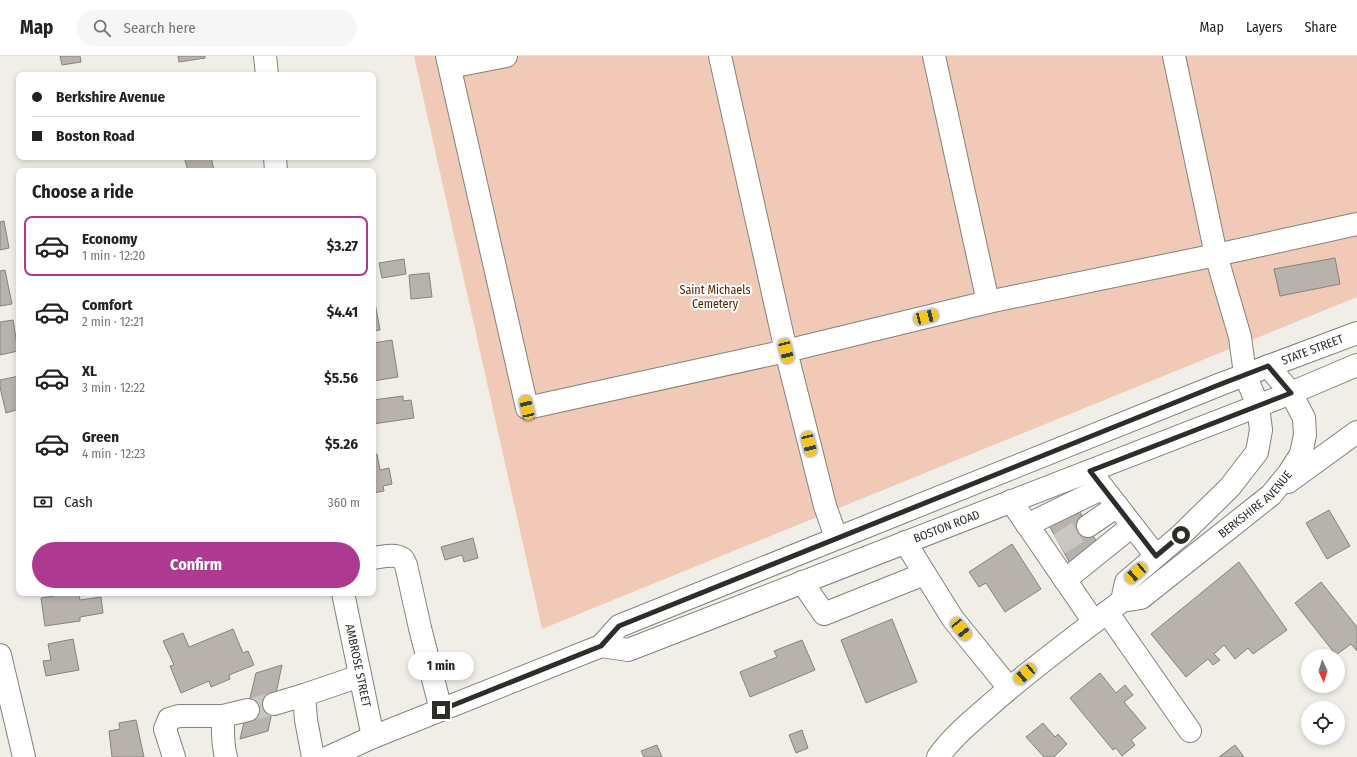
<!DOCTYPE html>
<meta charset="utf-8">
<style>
:root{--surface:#fff;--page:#f6f6f6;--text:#222;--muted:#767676;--line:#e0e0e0;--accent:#ae3991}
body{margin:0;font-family:"Fira Sans Condensed",sans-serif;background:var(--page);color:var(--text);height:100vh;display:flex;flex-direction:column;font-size:15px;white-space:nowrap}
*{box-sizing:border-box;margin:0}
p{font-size:13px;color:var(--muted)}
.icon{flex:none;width:22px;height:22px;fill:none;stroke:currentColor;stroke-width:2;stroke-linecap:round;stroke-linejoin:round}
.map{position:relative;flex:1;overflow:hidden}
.details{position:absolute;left:16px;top:112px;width:360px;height:428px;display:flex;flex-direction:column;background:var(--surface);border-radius:8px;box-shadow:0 2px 6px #0003}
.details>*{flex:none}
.hud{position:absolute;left:16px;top:16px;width:360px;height:88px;border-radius:8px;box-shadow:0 2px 6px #0003;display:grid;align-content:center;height:88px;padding:0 16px;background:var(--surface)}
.needle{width:26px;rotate:176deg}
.controls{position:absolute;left:1301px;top:593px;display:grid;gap:8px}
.controls a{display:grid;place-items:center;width:44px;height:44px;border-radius:50%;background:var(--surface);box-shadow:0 2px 6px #0003;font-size:20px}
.end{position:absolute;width:18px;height:18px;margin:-9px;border:5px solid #2d2d2a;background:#fff;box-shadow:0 0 0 2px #fff}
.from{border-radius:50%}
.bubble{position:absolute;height:28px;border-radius:14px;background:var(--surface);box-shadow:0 2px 6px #0003;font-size:13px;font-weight:700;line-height:28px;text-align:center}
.car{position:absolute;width:12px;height:24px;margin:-12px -6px;border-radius:5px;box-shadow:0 0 3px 1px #0007;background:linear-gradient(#f5c518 24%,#345 0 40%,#f5c518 0 76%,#345 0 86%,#f5c518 0)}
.hud b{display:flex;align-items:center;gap:14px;height:38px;font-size:15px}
.hud b+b{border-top:1px solid var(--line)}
.hud i{width:10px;height:10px;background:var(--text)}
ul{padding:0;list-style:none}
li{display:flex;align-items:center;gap:12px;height:60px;margin:0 8px 6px;padding:0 8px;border:2px solid transparent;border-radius:8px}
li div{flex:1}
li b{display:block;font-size:15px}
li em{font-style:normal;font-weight:700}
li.selected{border-color:var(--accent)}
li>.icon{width:36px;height:36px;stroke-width:1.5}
h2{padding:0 16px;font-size:18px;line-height:48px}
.pay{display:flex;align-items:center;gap:10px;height:44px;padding:0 16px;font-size:15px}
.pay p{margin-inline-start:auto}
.button{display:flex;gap:8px;margin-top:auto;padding:8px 16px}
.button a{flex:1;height:46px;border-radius:24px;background:var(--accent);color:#fff;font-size:16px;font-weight:700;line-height:46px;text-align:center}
header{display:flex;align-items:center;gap:24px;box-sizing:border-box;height:56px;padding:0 20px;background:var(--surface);border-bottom:1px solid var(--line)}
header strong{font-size:19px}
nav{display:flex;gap:22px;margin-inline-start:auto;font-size:14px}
.search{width:280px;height:36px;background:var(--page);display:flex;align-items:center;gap:10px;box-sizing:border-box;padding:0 14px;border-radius:22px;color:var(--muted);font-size:15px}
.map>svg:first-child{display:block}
.green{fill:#f0cab6}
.building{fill:#b7b2ac;stroke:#87827d}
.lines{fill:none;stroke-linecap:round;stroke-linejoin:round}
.minor-tunnel{stroke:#c9c7c1;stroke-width:22;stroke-dasharray:22 11;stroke-linecap:butt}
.minor-casing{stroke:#83827b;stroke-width:24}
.major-casing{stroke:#83827b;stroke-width:24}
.minor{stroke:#fff;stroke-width:22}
.major{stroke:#fff;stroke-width:22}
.route{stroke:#2d2d2a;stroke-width:5}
.labels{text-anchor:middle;stroke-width:4;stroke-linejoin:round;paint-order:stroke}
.park-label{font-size:12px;fill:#542504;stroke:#fff}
.street-label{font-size:12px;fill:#2d2d2a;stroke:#fff}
</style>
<header>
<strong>Map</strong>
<div class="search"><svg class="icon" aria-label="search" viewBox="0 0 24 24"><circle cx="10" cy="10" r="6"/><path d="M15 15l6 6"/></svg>Search here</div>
<nav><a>Map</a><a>Layers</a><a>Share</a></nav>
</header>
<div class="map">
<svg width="1357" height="701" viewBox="0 0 1357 701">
<rect width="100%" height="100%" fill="#f0eee7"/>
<path class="green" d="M414,0H1357V241L542,573Z"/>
<path class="building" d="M60,0H80L81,6L62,9Z
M178,0H205V2L179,6Z
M184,101H211L214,114L188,115Z
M4,165L9,192L0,194V166Z
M1335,202L1340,228L1280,240L1274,213Z
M404,203L406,218L382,222L379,207Z
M5,214L12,248L0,250V215Z
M429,217L432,241L411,243L409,219Z
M373,247H375L380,274L373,275Z
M13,264L18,295L0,299V266Z
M392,284L398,321L373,325V287Z
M19,320V353L6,357L0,331V324Z
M403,340V345L411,344L414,362L373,368V344Z
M377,398L380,414L389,412L392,428L383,430L384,435L373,437V399Z
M1075,447L1100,492L1071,509L1046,464Z
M1329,454L1350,490L1327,503L1306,467Z
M473,482L478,502L464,506L462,499L445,504L441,491Z
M1012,488L1041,533L1005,556L986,527L979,531L969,516Z
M1239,506L1287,574L1253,598L1248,592L1235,603L1224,589L1214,598L1220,604L1213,609L1208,603L1186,621L1151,578Z
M1321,526L1357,571V595L1351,588L1336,599L1295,547Z
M54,537H79L80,544L101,541L103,557L80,561V565L45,570L41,542L54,540Z
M892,563L917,626L866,647L841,584Z
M233,573L243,597L248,595L254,609L229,619L230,623L211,631L209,625L181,637L170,610L174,609L163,585L183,577L189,591Z
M73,583L79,614L46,620L43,605L51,604L48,588Z
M802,584L815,614L750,641L740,616L777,601L774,595Z
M282,609L268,675L240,683L256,617Z
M1100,617L1116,637L1125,629L1133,639L1124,646L1146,672L1131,684L1135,689L1122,700L1116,692L1113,694L1070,642Z
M136,664L144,701H112L109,675L120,673L119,667Z
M1043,667L1055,681L1058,678L1067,688L1054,701H1044L1026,681Z
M802,674L808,692L796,697L789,679Z
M657,689L662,701H644L641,695Z
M1235,689L1244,701H1219Z"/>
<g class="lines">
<path class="minor-tunnel" d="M1059,488L1088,470
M248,654L274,648"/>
<defs>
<g id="minor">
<path d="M265,0L267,19"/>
<path d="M447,0L527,352L786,295L720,0"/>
<path d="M934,0L988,246"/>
<path d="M1174,0L1216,199L1240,281L1245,318"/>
<path d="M450,11L506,0"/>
<path d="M275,101L276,115"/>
<path d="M1090,415L1156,500"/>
<path d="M1011,445L1094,566"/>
<path d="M1027,469L1103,432"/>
<path d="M1088,470L1117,450"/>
<path d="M836,481L825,450L786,295L988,246L1216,199L1357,168"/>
<path d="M905,486L953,563L1009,632"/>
<path d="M373,502C381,501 395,497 403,503C404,505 405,507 406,509L420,572L441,654"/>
<path d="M1065,524L1132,470"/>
<path d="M802,526L824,558L924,518"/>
<path id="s1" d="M343,537L373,681"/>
<path d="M1107,556L1190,675"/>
<path d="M0,599L24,701"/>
<path d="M274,648L304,639"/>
<path d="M174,701L165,673L169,663L179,660H223"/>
<path d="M226,701C222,687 223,674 223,660L248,654"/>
<path d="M313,701L306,664L304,639L360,620"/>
</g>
<g id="major">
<path d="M1288,426L1357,376"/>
<path d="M1122,545L1126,526L1181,479L1230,431L1257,396L1261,374L1258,350L1245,318"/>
<path id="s2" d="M601,590L628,594L1291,337L1357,309"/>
<path id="s3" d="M329,701L373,681L601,590L619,570L1221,328L1357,277"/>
<path id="s4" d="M938,701C952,681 972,665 990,649C1032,612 1077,579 1122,545L1141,542L1271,439L1289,417L1301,398L1305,379L1304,362L1291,337L1268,310"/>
</g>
</defs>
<use href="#minor" class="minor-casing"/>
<use href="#major" class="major-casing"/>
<use href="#minor" class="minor"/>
<use href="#major" class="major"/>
</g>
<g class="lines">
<path class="route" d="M441,654L601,590L619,570L1221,328L1268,310L1291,337L1090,415L1156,500L1181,479"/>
</g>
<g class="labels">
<g class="park-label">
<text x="715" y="238">Saint Michaels<tspan x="715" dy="14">Cemetery</tspan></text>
</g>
<g class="street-label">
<text dy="4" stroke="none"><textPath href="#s3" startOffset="1067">STATE STREET</textPath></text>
<text dy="4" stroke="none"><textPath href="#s4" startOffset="409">BERKSHIRE AVENUE</textPath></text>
<text dy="4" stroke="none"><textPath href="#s2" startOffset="369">BOSTON ROAD</textPath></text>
<text dy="4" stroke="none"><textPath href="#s1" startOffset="74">AMBROSE STREET</textPath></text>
</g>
</g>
</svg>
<div class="controls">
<a><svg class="needle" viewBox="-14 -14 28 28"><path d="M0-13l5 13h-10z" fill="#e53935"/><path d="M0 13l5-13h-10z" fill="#767676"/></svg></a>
<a><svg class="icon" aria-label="locate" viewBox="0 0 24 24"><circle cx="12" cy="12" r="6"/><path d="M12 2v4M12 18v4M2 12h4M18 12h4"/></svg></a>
</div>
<i class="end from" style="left:1181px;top:479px"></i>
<i class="end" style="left:441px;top:654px"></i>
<div class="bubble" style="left:408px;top:596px;width:66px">1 min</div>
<i class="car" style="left:926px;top:261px;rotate:76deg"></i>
<i class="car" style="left:786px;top:295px;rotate:166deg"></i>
<i class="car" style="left:527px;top:352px;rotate:347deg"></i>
<i class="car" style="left:809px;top:388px;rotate:166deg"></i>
<i class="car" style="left:1136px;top:517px;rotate:229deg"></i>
<i class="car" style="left:961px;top:573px;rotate:141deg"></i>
<i class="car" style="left:1025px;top:618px;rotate:229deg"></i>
<div class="hud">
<b><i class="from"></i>Berkshire Avenue</b>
<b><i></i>Boston Road</b>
</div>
<section class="details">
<h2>Choose a ride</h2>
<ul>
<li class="selected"><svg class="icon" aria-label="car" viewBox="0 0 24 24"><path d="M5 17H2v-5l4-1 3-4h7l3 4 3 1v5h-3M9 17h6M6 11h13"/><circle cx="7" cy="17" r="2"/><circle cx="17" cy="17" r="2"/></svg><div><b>Economy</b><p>1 min · 12:20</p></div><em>$3.27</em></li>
<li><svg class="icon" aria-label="car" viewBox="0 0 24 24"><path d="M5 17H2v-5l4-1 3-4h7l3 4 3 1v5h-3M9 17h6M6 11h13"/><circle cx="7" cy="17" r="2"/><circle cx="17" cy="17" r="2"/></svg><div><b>Comfort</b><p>2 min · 12:21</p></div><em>$4.41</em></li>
<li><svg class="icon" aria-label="car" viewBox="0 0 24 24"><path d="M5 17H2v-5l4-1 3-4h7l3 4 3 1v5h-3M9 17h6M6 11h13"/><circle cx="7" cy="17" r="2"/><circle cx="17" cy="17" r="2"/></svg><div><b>XL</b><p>3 min · 12:22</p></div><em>$5.56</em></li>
<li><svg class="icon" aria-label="car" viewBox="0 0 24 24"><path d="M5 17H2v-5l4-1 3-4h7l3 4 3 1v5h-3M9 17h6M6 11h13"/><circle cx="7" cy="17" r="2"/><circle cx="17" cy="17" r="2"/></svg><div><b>Green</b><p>4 min · 12:23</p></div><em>$5.26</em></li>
</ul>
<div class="pay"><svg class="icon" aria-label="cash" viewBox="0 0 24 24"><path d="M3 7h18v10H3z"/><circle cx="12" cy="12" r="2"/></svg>Cash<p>360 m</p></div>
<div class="button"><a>Confirm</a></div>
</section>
</div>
